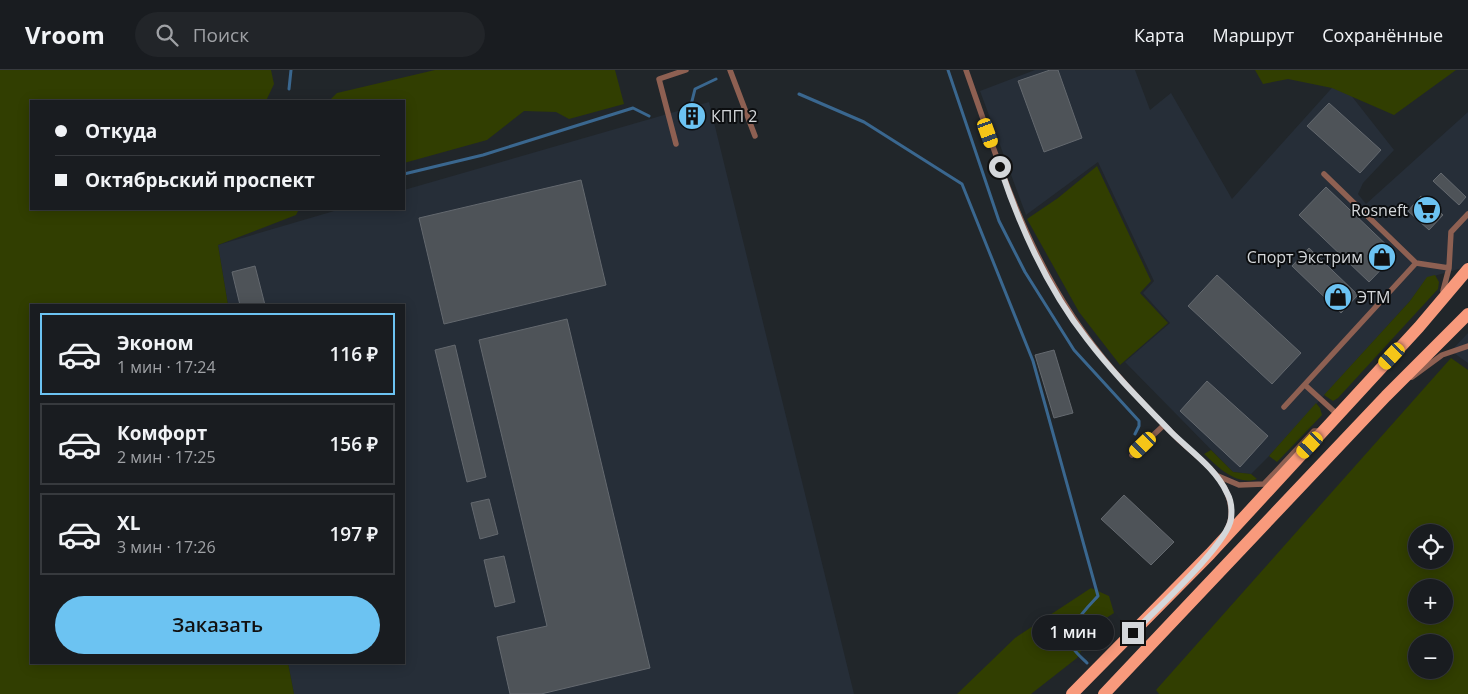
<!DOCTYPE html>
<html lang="ru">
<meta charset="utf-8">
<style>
:root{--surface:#191c20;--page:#222529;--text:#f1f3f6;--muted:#9fa1a5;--line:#373a3e;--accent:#6cc3f2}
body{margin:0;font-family:"Open Sans",sans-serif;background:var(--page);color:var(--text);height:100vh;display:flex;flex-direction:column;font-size:19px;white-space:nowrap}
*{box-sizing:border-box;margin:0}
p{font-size:16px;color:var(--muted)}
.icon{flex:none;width:28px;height:28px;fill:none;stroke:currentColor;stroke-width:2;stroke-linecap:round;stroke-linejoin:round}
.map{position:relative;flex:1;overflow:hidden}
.sheet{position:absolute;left:30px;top:234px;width:375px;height:360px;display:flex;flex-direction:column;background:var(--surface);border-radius:0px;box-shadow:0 2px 12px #0003,0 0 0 1px var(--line)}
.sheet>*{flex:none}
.banner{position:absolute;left:30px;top:30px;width:375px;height:110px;border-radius:0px;box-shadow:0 2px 12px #0003,0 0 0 1px var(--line);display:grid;align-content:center;height:110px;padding:0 25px;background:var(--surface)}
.fabs{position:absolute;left:1408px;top:454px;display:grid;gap:10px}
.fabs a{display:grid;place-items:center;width:45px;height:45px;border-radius:50%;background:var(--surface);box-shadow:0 2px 12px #0003,0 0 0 1px var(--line);font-size:25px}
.end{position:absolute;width:22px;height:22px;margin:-11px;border:6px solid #d4d7da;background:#111;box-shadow:0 0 0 2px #111}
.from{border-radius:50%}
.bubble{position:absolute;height:35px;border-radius:18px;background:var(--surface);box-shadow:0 2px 12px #0003,0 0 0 1px var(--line);font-size:16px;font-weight:600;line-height:35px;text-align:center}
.car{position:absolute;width:15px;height:30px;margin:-15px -8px;border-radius:6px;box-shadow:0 0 4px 1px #0007;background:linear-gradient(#f5c518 24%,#345 0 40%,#f5c518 0 76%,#345 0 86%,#f5c518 0)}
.banner b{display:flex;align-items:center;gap:18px;height:48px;font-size:19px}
.banner b+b{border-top:1px solid var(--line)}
.banner i{width:12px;height:12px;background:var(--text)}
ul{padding:9px 0 0;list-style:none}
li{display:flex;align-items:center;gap:15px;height:82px;margin:0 10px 8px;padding:0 15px;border:2px solid var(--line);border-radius:0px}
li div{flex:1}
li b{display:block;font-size:19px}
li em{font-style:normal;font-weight:600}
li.current{border-color:var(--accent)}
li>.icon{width:45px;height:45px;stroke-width:1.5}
.cta{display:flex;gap:10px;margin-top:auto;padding:10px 25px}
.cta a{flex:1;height:58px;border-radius:30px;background:var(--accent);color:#111;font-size:20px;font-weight:600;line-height:58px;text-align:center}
header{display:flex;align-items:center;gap:30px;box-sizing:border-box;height:70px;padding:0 25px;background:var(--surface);border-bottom:1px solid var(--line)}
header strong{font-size:24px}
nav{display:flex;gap:28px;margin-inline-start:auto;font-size:18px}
.search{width:350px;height:45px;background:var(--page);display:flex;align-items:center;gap:12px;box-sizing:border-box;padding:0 18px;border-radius:28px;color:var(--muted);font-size:19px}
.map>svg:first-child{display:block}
.built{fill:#262e38}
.green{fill:#313e01;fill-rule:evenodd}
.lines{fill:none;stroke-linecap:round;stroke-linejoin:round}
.stream{stroke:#3a678f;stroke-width:3}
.building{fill:#4e5358;stroke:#64696f}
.service{stroke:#8e6052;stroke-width:5.5}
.primary{stroke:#f89a7c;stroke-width:12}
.route{stroke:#d4d7da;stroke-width:6}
.labels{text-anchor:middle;stroke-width:4;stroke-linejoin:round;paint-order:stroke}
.poi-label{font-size:16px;fill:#d4d7da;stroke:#0c0e10;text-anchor:start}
</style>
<header>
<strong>Vroom</strong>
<div class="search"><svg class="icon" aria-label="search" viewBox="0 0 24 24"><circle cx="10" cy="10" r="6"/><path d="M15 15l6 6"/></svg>Поиск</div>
<nav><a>Карта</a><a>Маршрут</a><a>Сохранённые</a></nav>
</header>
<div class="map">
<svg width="1468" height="624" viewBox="0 0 1468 624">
<rect width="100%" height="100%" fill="#21262a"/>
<path class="built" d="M1035,0H1135L1150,40L1171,23L1232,129L1339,10L1394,80L1363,113L1358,124L1366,134L1468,42V191L1462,198L1427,208L1410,231L1269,386L1251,404L1233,402L1125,292L1170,253L1143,223L1154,211L1098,92L1026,145L980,21Z
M709,32L854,624H294L288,593L404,592V235H228L218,175L341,139H404V120Z
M1468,263V293L1451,281Z"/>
<path class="green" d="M0,0H271L274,14L266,31H31V139H299L296,145L218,175L228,235H31V592L288,593L294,624H0Z
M435,0H615L624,34L569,49L556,42L524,41L487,70L404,93V31H329L337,23Z
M1255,0H1456L1394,45L1332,18L1288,9L1263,14Z
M1097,96L1151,211L1140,223L1168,253L1120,295L1079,242L1027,149L1058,128Z
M1435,205L1439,212L1438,219L1338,328L1333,331L1324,325L1410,231L1427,207Z
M1451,288L1468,300V624H1159L1156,620ZM1416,462H1444V490H1416ZM1416,518H1444V545H1416ZM1416,572H1444V600H1416Z
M1316,333L1320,338L1322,345L1277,392L1269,386Z
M1211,380L1233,402L1251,404L1257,409C1236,416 1218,397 1204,384Z
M1091,518L1109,526L1114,543L1097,554L1077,588L1031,624H957L1015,568Z"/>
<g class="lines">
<path class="stream" d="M948,0L999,151L1025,202L1074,280L1139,351V356L1135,364
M289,19L291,0
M799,24L864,52L962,114L1033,291L1098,526C1087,538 1064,559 1073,578C1076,583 1083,589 1087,593
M691,35L695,19L716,9
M404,104L483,85L633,38L649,46"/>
</g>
<path class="building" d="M1050,0H1058L1082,68L1044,82L1018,11Z
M1329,33L1381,80L1360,103L1307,56Z
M701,39L703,48L683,55L681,44Z
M1441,103L1466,127L1459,135L1433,111Z
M581,110L606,215L444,254L419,148Z
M1326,117L1396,184L1369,212L1299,145Z
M1421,126L1443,145L1429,160L1408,141Z
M1309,178L1358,225L1341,243L1292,196Z
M255,196L265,235H240L232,202Z
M1217,205L1301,283L1272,314L1188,236Z
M567,249L650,598L541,624H510L497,567L547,556L479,270Z
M455,275L486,407L467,412L435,280Z
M1054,280L1073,343L1054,348L1035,285Z
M1207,311L1268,366L1240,397L1180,341Z
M1124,425L1174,472L1151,495L1101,449Z
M489,429L498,464L480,469L471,433Z
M504,486L515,532L495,537L484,490Z"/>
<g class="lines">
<path class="service" d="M730,0L755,66
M966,0C1006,113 1033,207 1114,301C1135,325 1157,348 1179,370C1196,386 1218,401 1227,423C1232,434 1233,449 1227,459
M676,74L659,9L686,0
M1324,104L1416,193L1449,198
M1443,221L1449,198L1451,162L1468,144
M1412,307L1442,285L1468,276
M1305,315L1338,345
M1284,337L1416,193
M1132,385L1164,355
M1218,406L1239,415L1264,414L1314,361H1321"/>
<path class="primary" d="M1072,624L1210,484L1419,257L1468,199
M1104,624L1386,326L1468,244"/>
</g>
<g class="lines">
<path class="route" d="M1000,97C1020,157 1047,218 1087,269C1112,302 1142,332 1171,362C1189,380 1216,398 1227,423C1231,430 1232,441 1231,449C1227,475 1154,541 1133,563"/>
</g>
<defs>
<symbol id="building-disc" viewBox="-11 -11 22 22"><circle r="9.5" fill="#6cc3f2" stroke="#0c0e10"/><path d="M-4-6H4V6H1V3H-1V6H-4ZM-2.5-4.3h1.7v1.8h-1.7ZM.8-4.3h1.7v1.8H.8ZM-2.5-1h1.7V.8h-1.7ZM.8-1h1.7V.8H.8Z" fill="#111"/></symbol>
<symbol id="supermarket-disc" viewBox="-11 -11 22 22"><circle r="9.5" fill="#6cc3f2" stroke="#0c0e10"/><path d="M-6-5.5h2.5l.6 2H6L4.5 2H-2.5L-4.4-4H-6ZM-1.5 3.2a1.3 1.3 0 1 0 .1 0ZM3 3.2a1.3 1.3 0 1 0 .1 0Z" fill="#111"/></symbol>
<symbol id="shop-disc" viewBox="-11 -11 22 22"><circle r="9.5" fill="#6cc3f2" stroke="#0c0e10"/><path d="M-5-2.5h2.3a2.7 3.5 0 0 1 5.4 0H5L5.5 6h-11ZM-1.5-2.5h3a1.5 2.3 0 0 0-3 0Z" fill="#111"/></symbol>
</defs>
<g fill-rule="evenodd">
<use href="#building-disc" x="676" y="30" width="32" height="32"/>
<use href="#supermarket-disc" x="1411" y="124" width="32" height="32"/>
<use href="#shop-disc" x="1366" y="171" width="32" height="32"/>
<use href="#shop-disc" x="1322" y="211" width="32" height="32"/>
</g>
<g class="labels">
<g class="poi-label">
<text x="711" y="52">КПП 2</text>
<text x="1408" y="146" text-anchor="end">Rosneft</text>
<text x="1363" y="193" text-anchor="end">Спорт Экстрим</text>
<text x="1357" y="233">ЭТМ</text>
</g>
</g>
</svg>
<div class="fabs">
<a><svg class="icon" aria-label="locate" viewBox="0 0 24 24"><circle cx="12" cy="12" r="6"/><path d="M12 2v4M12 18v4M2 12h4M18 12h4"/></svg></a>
<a>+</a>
<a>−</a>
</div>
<i class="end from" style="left:1000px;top:97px"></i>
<i class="end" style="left:1133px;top:563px"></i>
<div class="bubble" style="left:1032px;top:545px;width:82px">1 мин</div>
<i class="car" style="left:988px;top:63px;rotate:160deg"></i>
<i class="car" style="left:1392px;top:286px;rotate:223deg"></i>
<i class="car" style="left:1143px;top:375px;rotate:226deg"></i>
<i class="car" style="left:1310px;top:375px;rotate:223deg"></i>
<div class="banner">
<b><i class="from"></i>Откуда</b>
<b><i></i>Октябрьский проспект</b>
</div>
<section class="sheet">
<ul>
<li class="current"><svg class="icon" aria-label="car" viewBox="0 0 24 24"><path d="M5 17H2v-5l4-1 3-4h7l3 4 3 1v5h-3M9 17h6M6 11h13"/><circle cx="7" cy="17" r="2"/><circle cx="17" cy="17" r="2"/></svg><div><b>Эконом</b><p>1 мин · 17:24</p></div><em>116 ₽</em></li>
<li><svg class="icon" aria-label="car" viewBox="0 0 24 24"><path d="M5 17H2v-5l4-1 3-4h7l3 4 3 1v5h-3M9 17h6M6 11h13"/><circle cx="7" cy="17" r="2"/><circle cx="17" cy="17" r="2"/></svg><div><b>Комфорт</b><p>2 мин · 17:25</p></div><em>156 ₽</em></li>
<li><svg class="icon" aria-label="car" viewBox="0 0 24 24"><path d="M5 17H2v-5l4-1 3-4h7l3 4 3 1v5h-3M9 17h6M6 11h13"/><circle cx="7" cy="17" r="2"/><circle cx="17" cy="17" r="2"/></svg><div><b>XL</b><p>3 мин · 17:26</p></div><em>197 ₽</em></li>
</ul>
<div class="cta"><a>Заказать</a></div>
</section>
</div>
